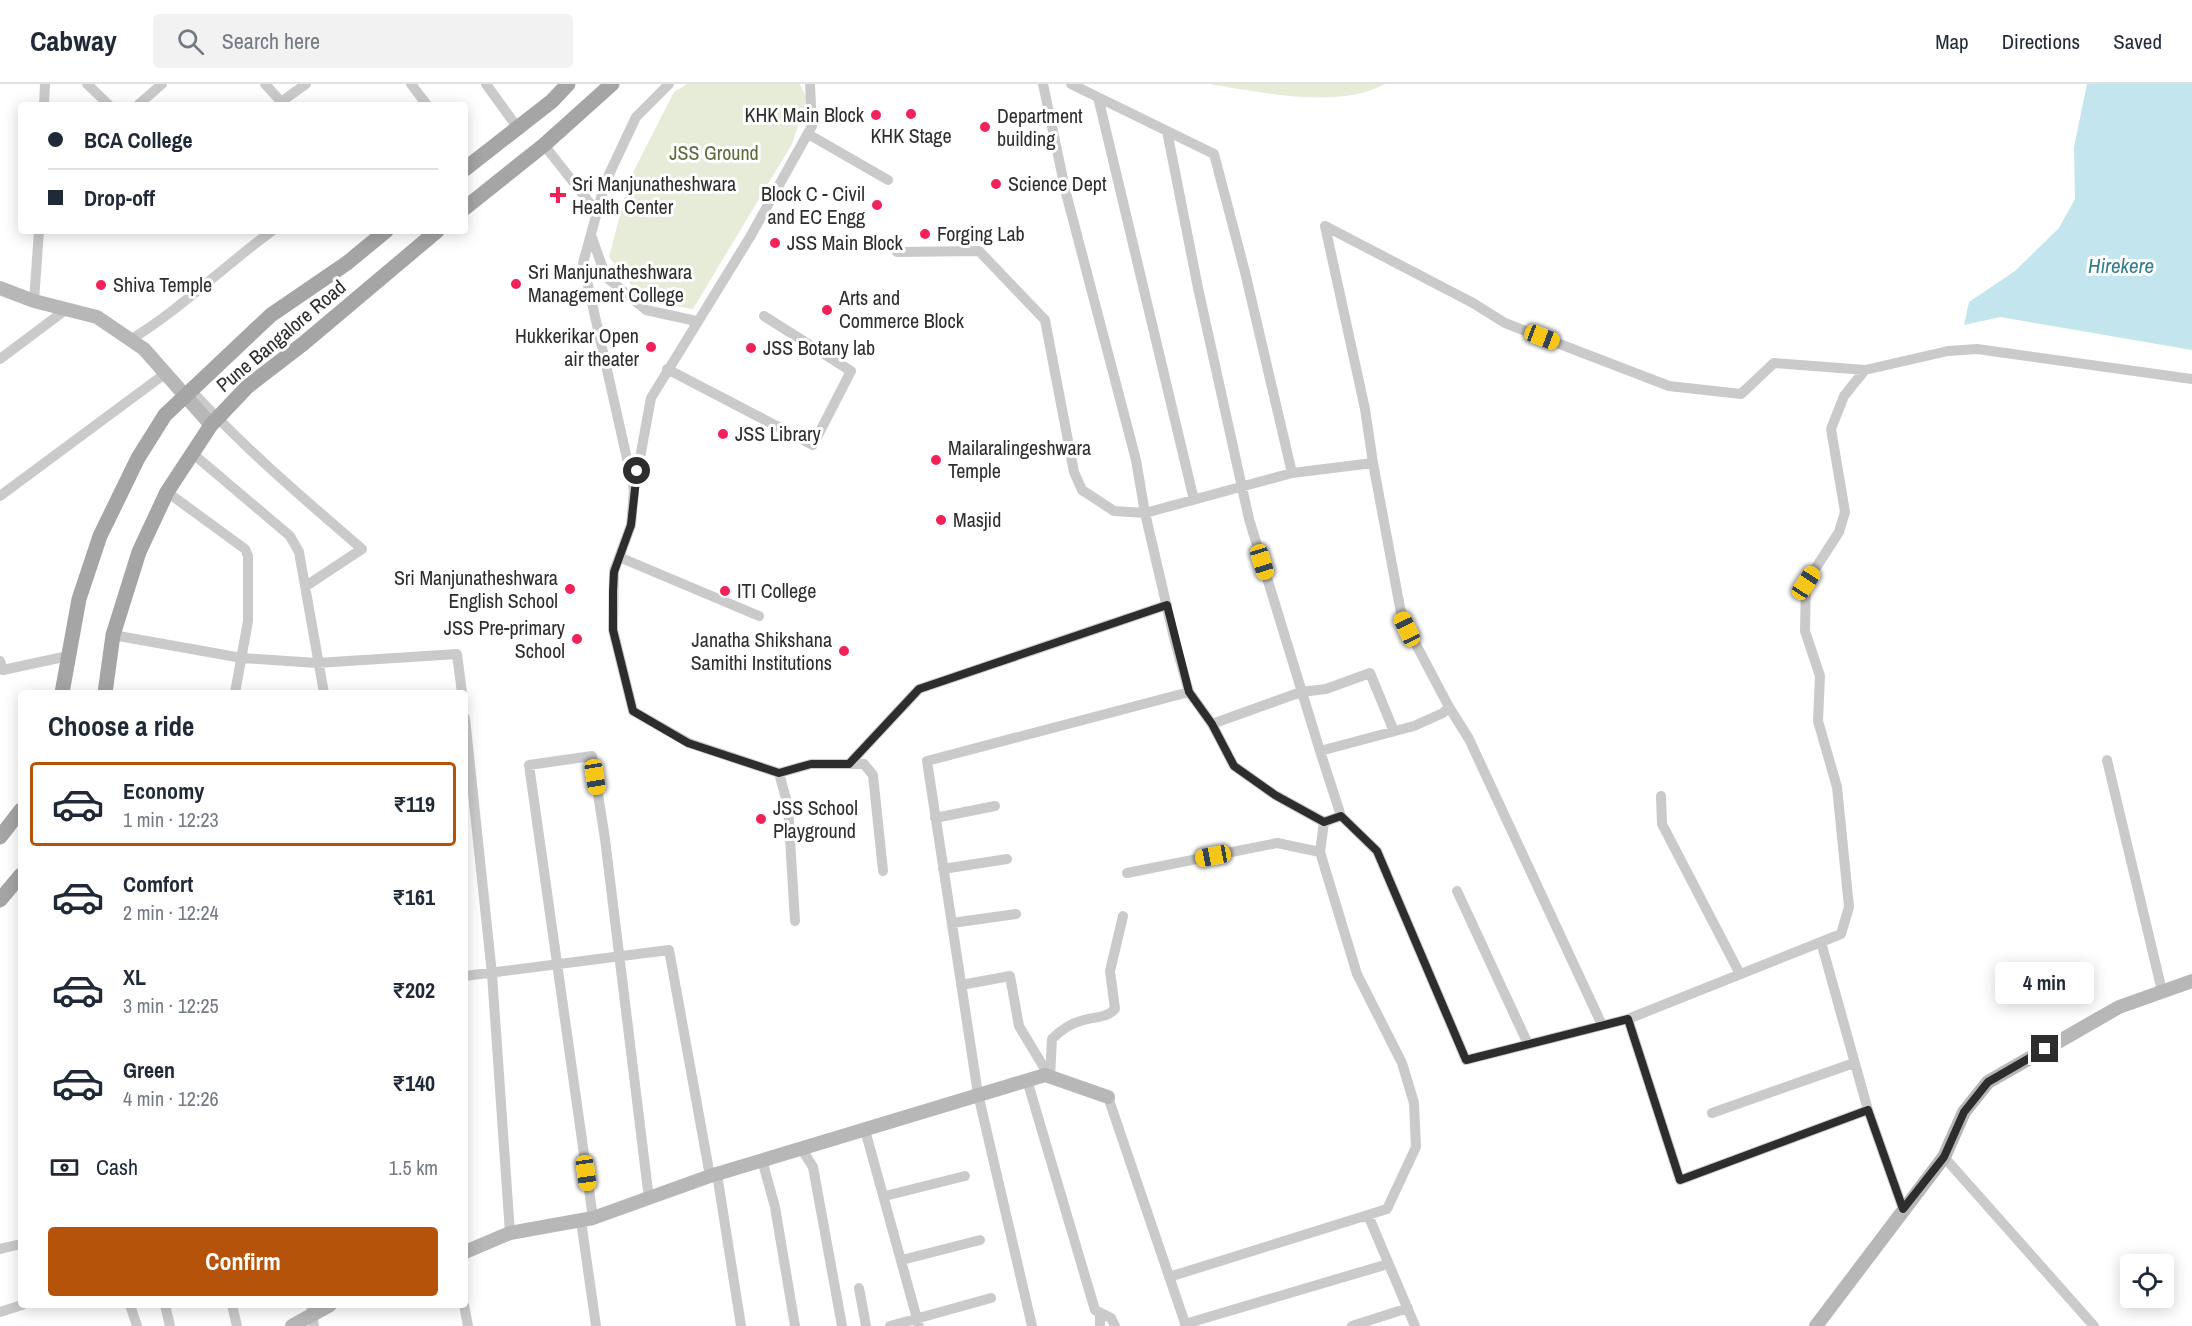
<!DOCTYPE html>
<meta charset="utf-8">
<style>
:root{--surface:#fff;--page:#f2f2f3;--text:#1f2937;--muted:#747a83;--line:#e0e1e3;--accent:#b45309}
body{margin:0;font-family:"Archivo Narrow",sans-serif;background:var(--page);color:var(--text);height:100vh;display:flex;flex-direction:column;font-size:22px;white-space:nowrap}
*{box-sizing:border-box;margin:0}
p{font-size:20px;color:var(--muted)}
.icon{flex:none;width:33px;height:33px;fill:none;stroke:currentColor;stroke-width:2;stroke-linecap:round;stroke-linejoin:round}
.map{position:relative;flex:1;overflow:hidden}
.drawer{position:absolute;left:18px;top:606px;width:450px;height:618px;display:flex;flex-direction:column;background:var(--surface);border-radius:6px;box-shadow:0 3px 15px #0003}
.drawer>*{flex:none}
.guide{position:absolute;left:18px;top:18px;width:450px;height:132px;border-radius:6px;box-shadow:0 3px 15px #0003;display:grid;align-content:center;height:132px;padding:0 30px;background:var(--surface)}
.buttons{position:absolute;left:2120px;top:1170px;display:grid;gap:12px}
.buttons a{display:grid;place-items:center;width:54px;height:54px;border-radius:6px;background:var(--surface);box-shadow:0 3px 15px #0003;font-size:30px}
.end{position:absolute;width:27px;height:27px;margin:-14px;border:8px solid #2d2d2d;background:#fff;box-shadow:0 0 0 3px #fff}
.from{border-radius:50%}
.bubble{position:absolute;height:42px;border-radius:6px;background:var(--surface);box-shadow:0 3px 15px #0003;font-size:20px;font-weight:700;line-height:42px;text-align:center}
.car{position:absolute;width:18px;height:36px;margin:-18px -9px;border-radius:8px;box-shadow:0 0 4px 2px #0007;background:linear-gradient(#f5c518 24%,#345 0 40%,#f5c518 0 76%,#345 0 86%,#f5c518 0)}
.guide b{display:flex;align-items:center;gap:21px;height:57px;font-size:22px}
.guide b+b{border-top:2px solid var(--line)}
.guide i{width:15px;height:15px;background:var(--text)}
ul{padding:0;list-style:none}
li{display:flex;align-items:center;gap:18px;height:84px;margin:0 12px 9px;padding:0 18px;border:3px solid transparent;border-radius:6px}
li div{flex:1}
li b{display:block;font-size:22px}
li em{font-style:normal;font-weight:700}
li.current{border-color:var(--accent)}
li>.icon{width:54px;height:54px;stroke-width:1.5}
h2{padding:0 30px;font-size:27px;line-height:72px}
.pay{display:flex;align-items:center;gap:15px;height:66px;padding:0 30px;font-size:22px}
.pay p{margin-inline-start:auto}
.button{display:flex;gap:12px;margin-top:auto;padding:12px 30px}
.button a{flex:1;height:69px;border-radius:6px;background:var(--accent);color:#fff;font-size:24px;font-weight:700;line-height:69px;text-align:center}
header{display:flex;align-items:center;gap:36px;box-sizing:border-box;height:84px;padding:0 30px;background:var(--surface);border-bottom:2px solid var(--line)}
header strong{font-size:28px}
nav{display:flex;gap:33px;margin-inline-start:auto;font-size:21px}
.search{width:420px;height:54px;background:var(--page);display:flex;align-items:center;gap:15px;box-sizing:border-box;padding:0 21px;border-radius:6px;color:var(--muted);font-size:22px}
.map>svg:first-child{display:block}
.green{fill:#e7ecd9}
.water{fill:#c3e5ed}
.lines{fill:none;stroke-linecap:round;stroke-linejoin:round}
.street{stroke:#cacaca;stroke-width:10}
.secondary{stroke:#b7b7b7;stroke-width:14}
.primary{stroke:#a5a5a5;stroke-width:15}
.route{stroke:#2d2d2d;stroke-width:8}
.poi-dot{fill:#f2215a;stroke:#fff;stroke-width:2}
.labels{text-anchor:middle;stroke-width:6;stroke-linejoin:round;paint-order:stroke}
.poi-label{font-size:20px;fill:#2d2d2d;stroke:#fff;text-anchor:start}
.park-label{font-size:20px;fill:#5a6b37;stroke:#fff}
.street-label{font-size:20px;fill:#2d2d2d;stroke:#fff}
.water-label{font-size:21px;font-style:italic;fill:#337c8d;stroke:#fff}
</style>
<header>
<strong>Cabway</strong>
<div class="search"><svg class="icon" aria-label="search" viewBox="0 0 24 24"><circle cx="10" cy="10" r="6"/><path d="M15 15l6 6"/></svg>Search here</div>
<nav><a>Map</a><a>Directions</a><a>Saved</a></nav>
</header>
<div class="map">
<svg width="2192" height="1242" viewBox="0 0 2192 1242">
<rect width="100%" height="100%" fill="#fff"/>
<path class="green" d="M687,0H800L807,15L792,60L693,225L644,217L609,173L629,96L674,8Z
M1209,0H1385C1338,26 1260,8 1209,0Z"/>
<path class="water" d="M2087,0H2192V266L2000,233L1964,241L1969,218L2015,187L2059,144L2075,115L2074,63Z"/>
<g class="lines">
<path class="street" d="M87,0L109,21
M265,0L284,21
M411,0L427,21
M486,0L517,43
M669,0L636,33L605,99L583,179L634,406L631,441L614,487L613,546L633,627L689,659L779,689L788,722L795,837
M1043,0L1066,109L1136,376L1145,429L1175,558L1189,608L1212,640L1301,608L1326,605L1370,589L1393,645
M1098,13L1194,416
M281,18L306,0
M44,21L45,0
M138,21L162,0
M1167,47L1198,204L1249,435L1320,667L1341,732L1377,767L1466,976L1628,935L1821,858L1868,1026L1903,1125
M808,50L888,96
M544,61L597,128
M591,151L606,193L646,226L696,237
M897,168L979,167L1045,236L1074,388L1082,406L1114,427L1145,429L1292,389L1245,188L1214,70L1071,0
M34,217L39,147
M130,256C181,225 224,182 272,147
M0,275L68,224
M667,285L813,361L851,287L764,232
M191,306C244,364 303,414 362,465L306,502
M192,369L290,452L299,468L324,609
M1292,389L1373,379L1365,325L1325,142L1473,219L1505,239L1669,302L1741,310L1774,279L1865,286L1948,267L1977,265L2192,295
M635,401L651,314L750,153L812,42L810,0
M167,408L245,465L248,472V537L235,609
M0,412L166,289
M619,473L759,532
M113,551L242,574L317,579L457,570L462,609
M0,577L3,586L68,572
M1449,623L1469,655L1602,941
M465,634L492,890L510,1149
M1212,640L1234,682L1275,711L1324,738
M1320,667L1414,642L1443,629L1449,623L1402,534L1373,379
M2107,676L2162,907
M849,680L919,605L1167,521
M779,689L811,680H864L873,691L883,787
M1661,712L1662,740L1740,890
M935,734L995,722
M943,785L1007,775
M1127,789L1277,759L1320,768
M1457,807L1528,960
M952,839L1016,830
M1821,858L1841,850L1849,823L1837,703L1818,637L1820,592L1805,547L1806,499L1839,448L1845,428L1831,345L1844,312L1865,286
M465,892L669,866L710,1092
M961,901L1010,892L1019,942L1049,992
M1628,935L1680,1096L1868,1026
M1050,993L1052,955C1061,946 1071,939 1084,936C1097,932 1105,935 1115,925L1110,887L1123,832
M1027,996L1095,1226L1111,1234L1115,1242
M1108,1013L1186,1242
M1712,1029L1854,979
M865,1046L919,1242
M801,1064L813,1083L842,1242
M1944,1073L2094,1242
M762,1076L775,1123L795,1242
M717,1090L741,1242
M885,1112L965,1092
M1368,1131L1415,1242
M593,1134L529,681L592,672L605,755L649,1115
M581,1137L596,1242
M0,1165L21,1160
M902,1176L980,1156
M1169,1193L1387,1125L1416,1063L1414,1019L1402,979L1357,890L1320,768L1324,738L1341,732
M859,1204L866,1242
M130,1221L137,1242
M165,1221L170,1242
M232,1221L237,1242
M311,1221L314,1242
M464,1221L468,1242
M0,1228L22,1221
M1185,1240L1388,1180
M890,1242L991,1214
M1032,1242L978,1010L927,677L1189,608
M1100,1242V1230
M1352,1242L1408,1224"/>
<path class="secondary" d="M0,204L34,217L97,233L144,265L211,341
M465,1168L510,1149L593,1134L710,1092L1045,991L1108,1013
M292,1242L330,1221
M1816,1242L1944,1073L1964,1028L1988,998L2119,923L2192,897"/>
<path class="primary" d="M465,85L552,17L568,0
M465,124L544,61L612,0
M62,609L79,515L100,452L138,374L165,331L271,231L347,179L386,147
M105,609L113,551L139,468L167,408L211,341L247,303L304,259L437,147
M0,753L21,726
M0,816L21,791"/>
</g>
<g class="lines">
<path class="route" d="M637,387L631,441L614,488L613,507V546L633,627L688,659L779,689L811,680H849L919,605L1167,521L1189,608L1212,640L1234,682L1275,711L1324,738L1341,732L1377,767L1466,976L1628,935L1680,1096L1868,1026L1903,1125L1944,1073L1964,1028L1988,998L2045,965"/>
</g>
<g class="poi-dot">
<circle cx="911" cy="30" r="6"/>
<circle cx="876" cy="31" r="6"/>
<circle cx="985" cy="43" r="6"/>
<circle cx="996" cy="100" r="6"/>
<path d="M555 102h6v6h6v6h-6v6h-6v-6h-6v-6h6z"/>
<circle cx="877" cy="121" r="6"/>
<circle cx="925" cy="150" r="6"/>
<circle cx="775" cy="159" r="6"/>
<circle cx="516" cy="200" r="6"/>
<circle cx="101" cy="201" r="6"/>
<circle cx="827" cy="226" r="6"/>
<circle cx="651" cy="263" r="6"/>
<circle cx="751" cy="264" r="6"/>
<circle cx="723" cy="350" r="6"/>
<circle cx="936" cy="376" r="6"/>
<circle cx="941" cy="436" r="6"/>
<circle cx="570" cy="505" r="6"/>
<circle cx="725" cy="507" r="6"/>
<circle cx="577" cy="555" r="6"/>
<circle cx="844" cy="567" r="6"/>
<circle cx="761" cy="735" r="6"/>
</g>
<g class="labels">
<g class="poi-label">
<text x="864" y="38" text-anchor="end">KHK Main Block</text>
<text x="997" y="39">Department<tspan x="997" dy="23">building</tspan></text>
<text x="911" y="59" text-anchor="middle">KHK Stage</text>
<text x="572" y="107">Sri Manjunatheshwara<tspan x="572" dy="23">Health Center</tspan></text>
<text x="1008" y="107">Science Dept</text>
<text x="865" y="117" text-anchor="end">Block C - Civil<tspan x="865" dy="23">and EC Engg</tspan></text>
<text x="937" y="157">Forging Lab</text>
<text x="787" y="166">JSS Main Block</text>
<text x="528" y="195">Sri Manjunatheshwara<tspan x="528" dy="23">Management College</tspan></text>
<text x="113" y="208">Shiva Temple</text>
<text x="839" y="221">Arts and<tspan x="839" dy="23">Commerce Block</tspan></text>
<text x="639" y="259" text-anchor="end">Hukkerikar Open<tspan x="639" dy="23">air theater</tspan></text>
<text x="763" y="271">JSS Botany lab</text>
<text x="735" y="357">JSS Library</text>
<text x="948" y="371">Mailaralingeshwara<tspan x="948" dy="23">Temple</tspan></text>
<text x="953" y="443">Masjid</text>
<text x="558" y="501" text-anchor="end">Sri Manjunatheshwara<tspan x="558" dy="23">English School</tspan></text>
<text x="737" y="514">ITI College</text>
<text x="565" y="551" text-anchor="end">JSS Pre-primary<tspan x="565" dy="23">School</tspan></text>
<text x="832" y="563" text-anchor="end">Janatha Shikshana<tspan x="832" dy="23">Samithi Institutions</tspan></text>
<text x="773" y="731">JSS School<tspan x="773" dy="23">Playground</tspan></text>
</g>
<g class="park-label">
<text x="714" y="76">JSS Ground</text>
</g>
<g class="street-label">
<text transform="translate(281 252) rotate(-40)" y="7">Pune Bangalore Road</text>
</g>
<g class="water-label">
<text x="2121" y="189">Hirekere</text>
</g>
</g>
</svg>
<div class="buttons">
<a><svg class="icon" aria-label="locate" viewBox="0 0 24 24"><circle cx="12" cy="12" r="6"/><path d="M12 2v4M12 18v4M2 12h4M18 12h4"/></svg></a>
</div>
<i class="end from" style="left:637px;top:387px"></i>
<i class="end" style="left:2045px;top:965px"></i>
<div class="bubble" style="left:1995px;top:878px;width:99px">4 min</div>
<i class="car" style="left:1542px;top:253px;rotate:111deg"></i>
<i class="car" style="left:1262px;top:478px;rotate:163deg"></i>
<i class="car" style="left:1806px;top:499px;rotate:33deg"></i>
<i class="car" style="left:1407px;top:545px;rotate:335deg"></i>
<i class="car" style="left:595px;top:693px;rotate:171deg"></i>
<i class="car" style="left:1213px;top:772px;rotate:259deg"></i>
<i class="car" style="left:586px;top:1089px;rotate:172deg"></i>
<div class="guide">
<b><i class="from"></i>BCA College</b>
<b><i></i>Drop-off</b>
</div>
<section class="drawer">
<h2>Choose a ride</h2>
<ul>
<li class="current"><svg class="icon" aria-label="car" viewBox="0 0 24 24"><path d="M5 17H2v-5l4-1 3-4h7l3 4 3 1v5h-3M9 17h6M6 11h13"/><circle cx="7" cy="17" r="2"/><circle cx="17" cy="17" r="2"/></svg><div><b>Economy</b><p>1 min · 12:23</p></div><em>₹119</em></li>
<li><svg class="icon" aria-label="car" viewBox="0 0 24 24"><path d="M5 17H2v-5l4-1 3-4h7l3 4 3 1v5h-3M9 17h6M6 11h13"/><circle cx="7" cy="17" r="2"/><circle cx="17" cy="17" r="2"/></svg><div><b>Comfort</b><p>2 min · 12:24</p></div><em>₹161</em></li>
<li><svg class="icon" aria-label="car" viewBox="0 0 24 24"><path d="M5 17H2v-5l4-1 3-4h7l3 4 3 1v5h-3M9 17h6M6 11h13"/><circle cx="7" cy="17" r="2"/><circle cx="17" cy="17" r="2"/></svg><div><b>XL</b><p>3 min · 12:25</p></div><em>₹202</em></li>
<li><svg class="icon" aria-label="car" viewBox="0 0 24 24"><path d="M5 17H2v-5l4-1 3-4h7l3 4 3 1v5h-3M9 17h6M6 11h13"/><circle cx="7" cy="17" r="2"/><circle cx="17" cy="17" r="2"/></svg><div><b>Green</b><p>4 min · 12:26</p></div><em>₹140</em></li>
</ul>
<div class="pay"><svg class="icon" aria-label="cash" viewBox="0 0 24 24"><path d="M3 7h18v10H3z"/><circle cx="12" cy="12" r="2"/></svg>Cash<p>1.5 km</p></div>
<div class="button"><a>Confirm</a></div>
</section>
</div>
